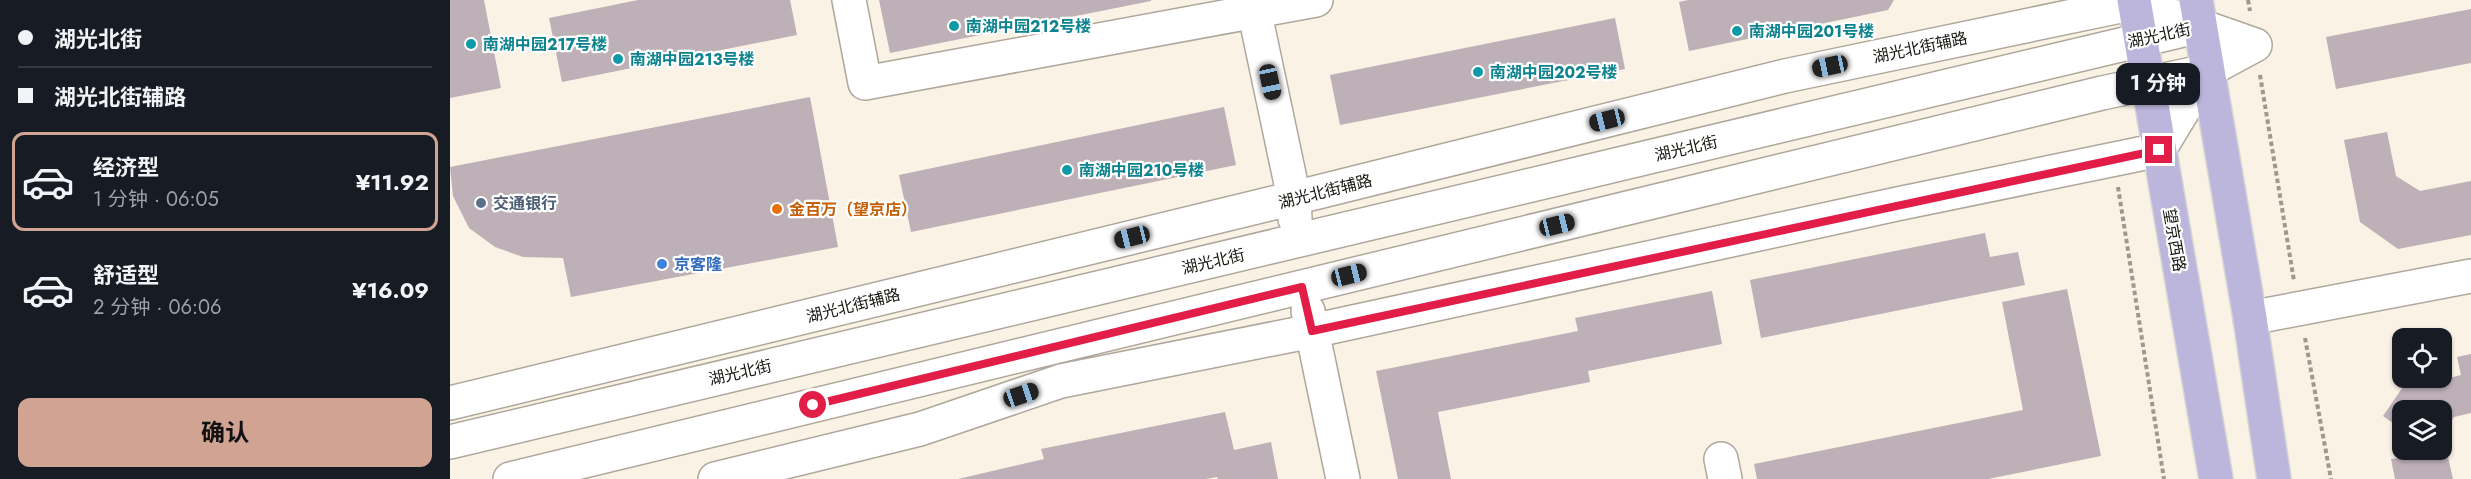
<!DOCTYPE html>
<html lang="zh">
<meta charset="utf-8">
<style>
:root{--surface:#171b24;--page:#20242c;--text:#f1f3f6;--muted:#9ea1a6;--line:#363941;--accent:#d0a393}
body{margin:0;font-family:Jost,"Noto Sans SC",sans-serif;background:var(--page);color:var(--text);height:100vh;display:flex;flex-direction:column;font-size:22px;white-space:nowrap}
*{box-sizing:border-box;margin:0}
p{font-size:20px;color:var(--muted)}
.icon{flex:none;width:33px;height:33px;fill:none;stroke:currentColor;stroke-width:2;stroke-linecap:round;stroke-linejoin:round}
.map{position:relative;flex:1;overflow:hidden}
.panel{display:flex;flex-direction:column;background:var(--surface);width:450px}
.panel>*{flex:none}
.top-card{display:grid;align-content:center;height:132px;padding:0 18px;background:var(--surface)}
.tools{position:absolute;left:1942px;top:328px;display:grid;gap:12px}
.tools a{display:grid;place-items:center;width:60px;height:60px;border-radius:12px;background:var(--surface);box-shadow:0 2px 4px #0004;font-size:30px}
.end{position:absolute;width:27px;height:27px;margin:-14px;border:8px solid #e11d48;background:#fff;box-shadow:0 0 0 3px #fff}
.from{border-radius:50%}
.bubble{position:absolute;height:42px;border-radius:12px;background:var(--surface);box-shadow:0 2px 4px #0004;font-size:20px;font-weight:700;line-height:42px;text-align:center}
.car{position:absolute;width:18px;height:36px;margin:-18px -9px;border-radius:8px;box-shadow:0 0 4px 2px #0007;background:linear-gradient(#222 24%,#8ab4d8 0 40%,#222 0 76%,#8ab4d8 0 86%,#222 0)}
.top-card b{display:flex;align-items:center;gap:21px;height:57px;font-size:22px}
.top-card b+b{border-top:2px solid var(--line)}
.top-card i{width:15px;height:15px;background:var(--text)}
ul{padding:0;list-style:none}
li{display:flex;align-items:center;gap:18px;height:99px;margin:0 12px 9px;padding:0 6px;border:3px solid transparent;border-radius:12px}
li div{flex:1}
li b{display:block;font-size:22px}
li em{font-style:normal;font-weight:700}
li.selected{border-color:var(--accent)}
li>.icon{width:54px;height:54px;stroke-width:1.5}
.cta{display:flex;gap:12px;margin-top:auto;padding:12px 18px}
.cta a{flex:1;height:69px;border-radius:12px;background:var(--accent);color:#111;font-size:24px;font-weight:700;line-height:69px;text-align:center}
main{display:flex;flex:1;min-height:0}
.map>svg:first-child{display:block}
.building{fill:#bdb0b7}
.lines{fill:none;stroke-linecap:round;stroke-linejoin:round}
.minor-casing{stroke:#afa79b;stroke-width:36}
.major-casing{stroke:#d5d5d4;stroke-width:36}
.path{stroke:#9e988e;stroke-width:4;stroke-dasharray:4.5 3;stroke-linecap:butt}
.minor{stroke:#fff;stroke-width:33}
.major{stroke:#bcb5dc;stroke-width:33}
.route{stroke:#e11d48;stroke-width:8}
.culture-dot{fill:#0f9aa8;stroke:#fff;stroke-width:2}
.service-dot{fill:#5c6f8a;stroke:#fff;stroke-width:2}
.food-dot{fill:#e8710a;stroke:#fff;stroke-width:2}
.shop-dot{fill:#3f7fe0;stroke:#fff;stroke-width:2}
.labels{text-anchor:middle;stroke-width:4.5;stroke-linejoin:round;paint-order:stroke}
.culture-label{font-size:16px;font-weight:bold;fill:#0d838f;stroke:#fff;text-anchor:start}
.street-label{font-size:16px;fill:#171510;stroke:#fff}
.service-label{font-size:16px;font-weight:bold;fill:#4e5e75;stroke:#fff;text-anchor:start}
.food-label{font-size:16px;font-weight:bold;fill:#c56008;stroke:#fff;text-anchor:start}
.shop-label{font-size:16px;font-weight:bold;fill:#366cbe;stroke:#fff;text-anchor:start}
</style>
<main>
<section class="panel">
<div class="top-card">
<b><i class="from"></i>湖光北街</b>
<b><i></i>湖光北街辅路</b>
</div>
<ul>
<li class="selected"><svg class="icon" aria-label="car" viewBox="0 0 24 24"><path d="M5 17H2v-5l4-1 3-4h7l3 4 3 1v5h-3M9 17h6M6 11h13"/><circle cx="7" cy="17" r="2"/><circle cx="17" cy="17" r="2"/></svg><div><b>经济型</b><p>1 分钟 · 06:05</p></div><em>¥11.92</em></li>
<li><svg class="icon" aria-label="car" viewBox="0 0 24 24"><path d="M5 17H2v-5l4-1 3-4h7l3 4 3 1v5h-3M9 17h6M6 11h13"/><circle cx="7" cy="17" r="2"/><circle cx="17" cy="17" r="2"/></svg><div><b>舒适型</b><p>2 分钟 · 06:06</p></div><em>¥16.09</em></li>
</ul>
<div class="cta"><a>确认</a></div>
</section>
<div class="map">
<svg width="2021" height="479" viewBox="0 0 2021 479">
<rect width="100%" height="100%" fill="#faf2e5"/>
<path class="building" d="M0,0H34L51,88L0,98Z
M188,0H340L347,35L112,82L99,18Z
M429,0H701V1L440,53Z
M1238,0H1444L1438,10L1239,51L1229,2Z
M2021,9V63L1886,89L1876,37Z
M1165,18L1175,69L890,125L880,75Z
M360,97L388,247L121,297L113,258L73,257L45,247L19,228L3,196L0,167Z
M774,107L786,165L461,232L449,175Z
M1937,132L1946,176L1970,191L2021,181V235L1948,249L1910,222L1894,140Z
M1535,233L1540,257L1568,252L1575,285L1311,338L1300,280Z
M1617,289L1651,456L1538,479H1307L1304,464L1573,410L1552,302Z
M1262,291L1272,344L1138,371L1140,382L988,412L1001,479H948L926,371L1128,331L1125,318Z
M2021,354V413L2004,417L1993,435L2003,479H1945L1941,459L1956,457L1954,450H1992V411H1953L1952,438L1950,428L1933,416L1959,378H1978L1984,382L2011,375L2007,357Z
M775,412L784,450L821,442L828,479H768L767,477L756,479H508L594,459L591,449Z"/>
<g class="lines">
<defs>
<path id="minor" d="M399,0L415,83L866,0
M802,0L844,198L845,219
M858,311L893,479
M1800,318L2021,276
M0,403L844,198L1335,76L1685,3L1805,45
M0,442L1750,26
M1271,459L1275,479
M60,479L1652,93L1757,71L1805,45
M265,479L470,429L611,381L862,331L1447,204L1709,150L1757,71"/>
<path id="major" d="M1684,0L1766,479
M1746,0L1800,318L1824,479"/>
</defs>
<use href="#minor" class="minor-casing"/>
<use href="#major" class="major-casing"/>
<path class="path" d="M1798,0L1800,11
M1810,75L1844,281
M1668,187L1714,479
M1855,338L1881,479"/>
<use href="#minor" class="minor"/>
<use href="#major" class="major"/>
</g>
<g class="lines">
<path class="route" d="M363,405L852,287L862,331L1709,150"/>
</g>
<g class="culture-dot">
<circle cx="504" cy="26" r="6"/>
<circle cx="1287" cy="31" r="6"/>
<circle cx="21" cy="44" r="6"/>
<circle cx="168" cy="59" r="6"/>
<circle cx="1028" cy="72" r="6"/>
<circle cx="617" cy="170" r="6"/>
</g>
<circle class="service-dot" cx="31" cy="203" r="6"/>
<circle class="food-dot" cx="327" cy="209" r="6"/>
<circle class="shop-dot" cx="212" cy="264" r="6"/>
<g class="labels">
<g class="culture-label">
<text x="516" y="32">南湖中园212号楼</text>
<text x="1299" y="37">南湖中园201号楼</text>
<text x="33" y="50">南湖中园217号楼</text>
<text x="180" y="65">南湖中园213号楼</text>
<text x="1040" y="78">南湖中园202号楼</text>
<text x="629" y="176">南湖中园210号楼</text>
</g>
<g class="street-label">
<text transform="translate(1709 35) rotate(-12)" y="6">湖光北街</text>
<text transform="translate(1470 47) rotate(-12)" y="6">湖光北街辅路</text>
<text transform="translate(1236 148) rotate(-13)" y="6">湖光北街</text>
<text transform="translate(875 191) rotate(-14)" y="6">湖光北街辅路</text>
<text transform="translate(1725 240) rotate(80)" y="6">望京西路</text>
<text transform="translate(763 261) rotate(-13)" y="6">湖光北街</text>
<text transform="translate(403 305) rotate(-14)" y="6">湖光北街辅路</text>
<text transform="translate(290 372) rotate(-13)" y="6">湖光北街</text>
</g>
<g class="service-label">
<text x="43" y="209">交通银行</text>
</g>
<g class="food-label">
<text x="339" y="215">金百万（望京店）</text>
</g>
<g class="shop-label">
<text x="224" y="270">京客隆</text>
</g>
</g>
</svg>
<div class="tools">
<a><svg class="icon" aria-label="locate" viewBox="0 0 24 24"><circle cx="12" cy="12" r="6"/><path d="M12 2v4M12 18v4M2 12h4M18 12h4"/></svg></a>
<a><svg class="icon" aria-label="layers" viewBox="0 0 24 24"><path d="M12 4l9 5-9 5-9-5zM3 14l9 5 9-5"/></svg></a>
</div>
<i class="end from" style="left:363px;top:405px"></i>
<i class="end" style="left:1709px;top:150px"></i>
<div class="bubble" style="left:1666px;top:63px;width:84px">1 分钟</div>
<i class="car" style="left:1380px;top:66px;rotate:258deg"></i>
<i class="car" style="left:820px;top:82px;rotate:168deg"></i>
<i class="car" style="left:1157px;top:120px;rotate:256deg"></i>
<i class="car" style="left:1107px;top:225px;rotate:76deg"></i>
<i class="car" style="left:682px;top:237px;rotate:256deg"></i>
<i class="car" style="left:899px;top:275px;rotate:76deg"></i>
<i class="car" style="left:571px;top:395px;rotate:71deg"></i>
</div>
</main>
